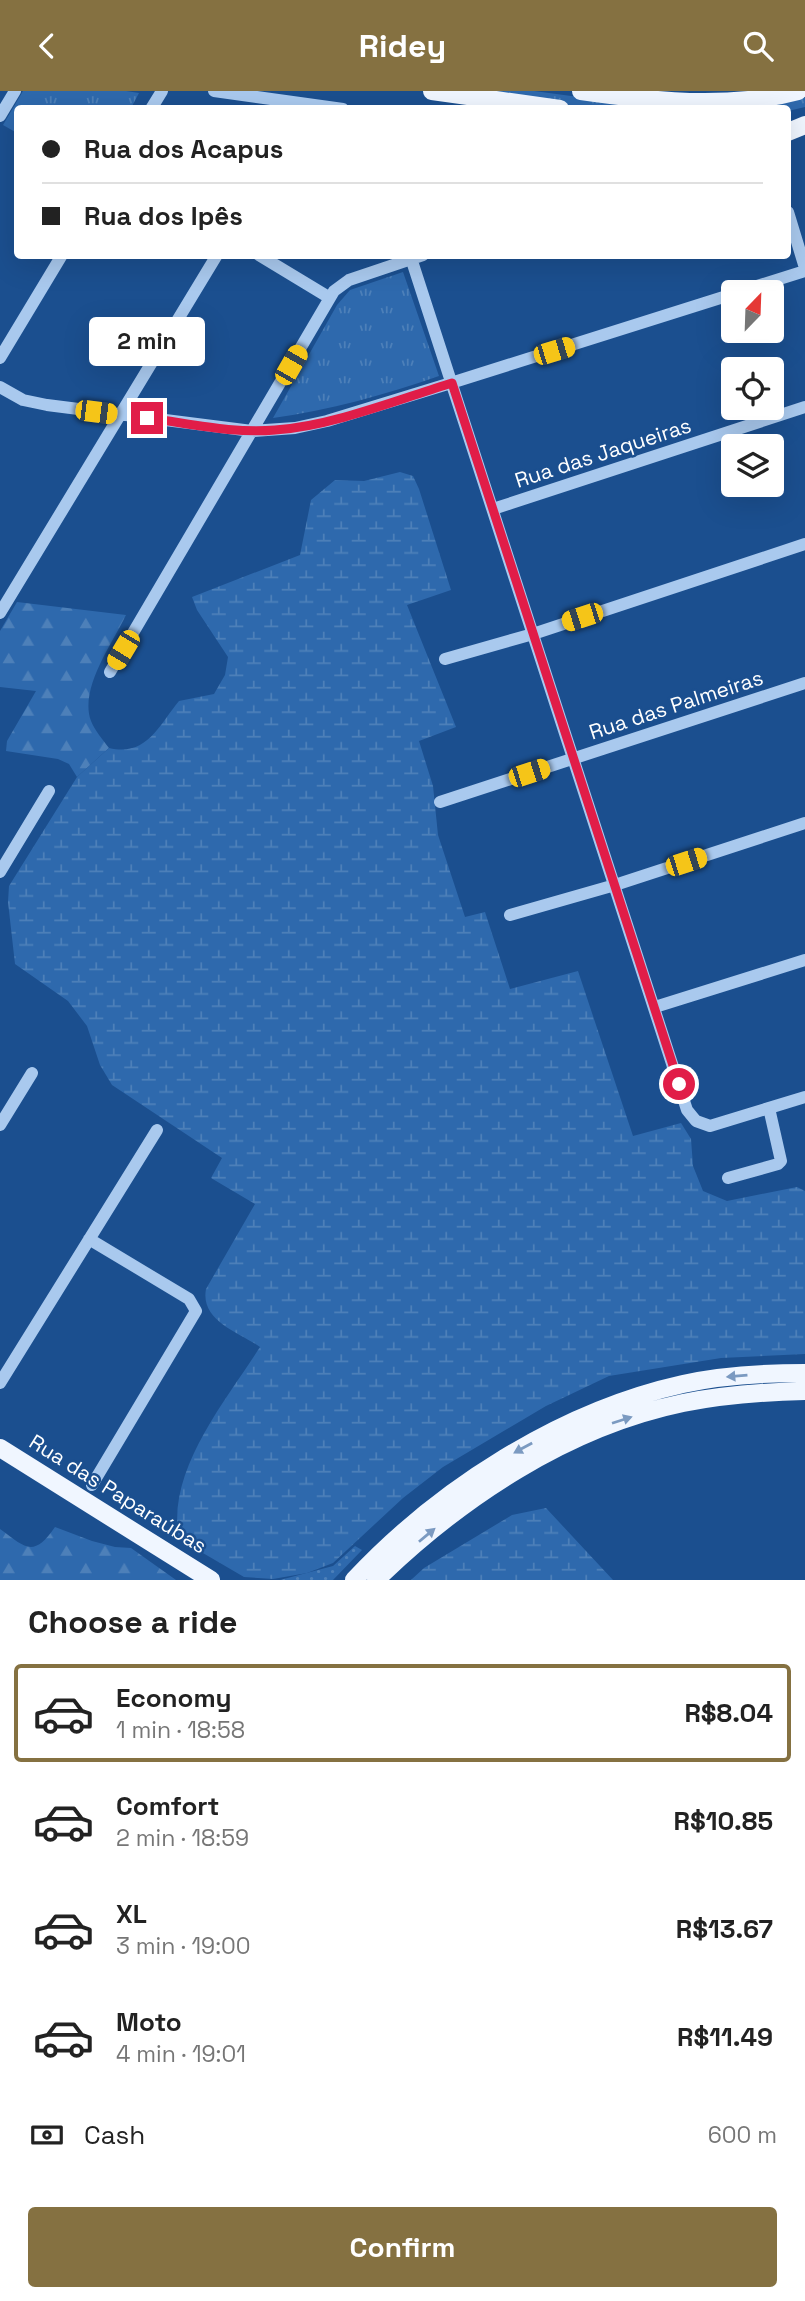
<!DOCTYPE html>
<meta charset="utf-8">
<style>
:root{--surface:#fff;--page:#f6f6f6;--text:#222;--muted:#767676;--line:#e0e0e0;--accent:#857141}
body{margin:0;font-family:"Space Grotesk",sans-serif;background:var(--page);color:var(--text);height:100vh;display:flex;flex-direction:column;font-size:26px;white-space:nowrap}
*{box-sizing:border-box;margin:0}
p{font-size:23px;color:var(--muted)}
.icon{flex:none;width:38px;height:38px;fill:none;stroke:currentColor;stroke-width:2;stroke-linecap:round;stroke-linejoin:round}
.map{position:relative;height:1489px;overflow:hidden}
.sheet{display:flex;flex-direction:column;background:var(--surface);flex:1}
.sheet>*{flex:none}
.hud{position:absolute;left:14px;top:14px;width:777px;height:154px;border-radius:7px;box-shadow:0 7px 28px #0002;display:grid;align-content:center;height:154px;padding:0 28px;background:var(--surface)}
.needle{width:46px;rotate:23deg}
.fabs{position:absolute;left:721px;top:189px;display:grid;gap:14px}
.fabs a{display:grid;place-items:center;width:63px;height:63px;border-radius:7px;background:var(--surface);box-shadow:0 7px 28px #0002;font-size:35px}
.end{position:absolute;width:32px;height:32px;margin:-16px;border:9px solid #e11d48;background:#fff;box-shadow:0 0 0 4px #fff}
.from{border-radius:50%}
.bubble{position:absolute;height:49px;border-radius:7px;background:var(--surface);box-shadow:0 7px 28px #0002;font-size:23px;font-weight:800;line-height:49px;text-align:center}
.car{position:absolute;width:21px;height:42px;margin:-21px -10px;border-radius:9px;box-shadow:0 0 5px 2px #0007;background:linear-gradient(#f5c518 24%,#345 0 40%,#f5c518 0 76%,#345 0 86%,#f5c518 0)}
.hud b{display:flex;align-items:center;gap:24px;height:66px;font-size:26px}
.hud b+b{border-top:2px solid var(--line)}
.hud i{width:18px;height:18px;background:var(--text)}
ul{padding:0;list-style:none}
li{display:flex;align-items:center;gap:21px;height:98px;margin:0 14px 10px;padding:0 14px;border:4px solid transparent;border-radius:7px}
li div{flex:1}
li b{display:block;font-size:26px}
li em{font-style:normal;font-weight:800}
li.active{border-color:var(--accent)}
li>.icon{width:63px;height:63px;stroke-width:1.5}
h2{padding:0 28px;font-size:32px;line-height:84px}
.pay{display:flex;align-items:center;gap:18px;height:77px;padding:0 28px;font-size:26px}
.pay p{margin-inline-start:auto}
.button{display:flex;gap:14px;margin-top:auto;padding:14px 28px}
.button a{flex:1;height:80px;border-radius:7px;background:var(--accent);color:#fff;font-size:28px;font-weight:800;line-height:80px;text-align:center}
header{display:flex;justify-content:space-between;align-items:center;height:91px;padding:0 28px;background:var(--accent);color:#fff;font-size:32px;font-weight:800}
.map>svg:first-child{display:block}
.grass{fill:url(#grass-tufts)}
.forest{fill:url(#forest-firs)}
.wetland{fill:url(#wetland-marsh)}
.garden{fill:url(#garden-dots)}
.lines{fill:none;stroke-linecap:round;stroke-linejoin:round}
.minor{stroke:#a9c9ee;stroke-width:12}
.major{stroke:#f0f6ff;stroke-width:18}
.oneway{fill:#7b9ac1}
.route{stroke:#e11d48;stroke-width:9}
.labels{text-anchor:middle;stroke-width:5;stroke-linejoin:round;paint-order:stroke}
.street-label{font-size:21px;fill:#fff;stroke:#1b4f8f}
</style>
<header><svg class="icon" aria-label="back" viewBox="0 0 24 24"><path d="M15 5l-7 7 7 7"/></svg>Ridey<svg class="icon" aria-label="search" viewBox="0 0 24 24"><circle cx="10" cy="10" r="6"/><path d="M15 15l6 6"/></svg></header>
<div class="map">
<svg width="805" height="1489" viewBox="0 0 805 1489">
<defs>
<pattern id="grass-tufts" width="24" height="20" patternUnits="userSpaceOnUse" patternTransform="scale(1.75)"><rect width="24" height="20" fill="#2e69ad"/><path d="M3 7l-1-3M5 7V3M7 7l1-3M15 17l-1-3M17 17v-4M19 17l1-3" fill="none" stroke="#4d80b9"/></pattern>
<pattern id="forest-firs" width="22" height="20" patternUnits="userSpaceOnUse" patternTransform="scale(1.75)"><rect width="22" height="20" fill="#2e69ad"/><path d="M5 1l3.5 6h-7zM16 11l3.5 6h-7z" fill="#4d80b9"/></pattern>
<pattern id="wetland-marsh" width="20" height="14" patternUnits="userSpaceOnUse" patternTransform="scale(1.75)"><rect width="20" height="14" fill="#2e69ad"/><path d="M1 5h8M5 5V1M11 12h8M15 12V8" fill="none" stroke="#4d80b9"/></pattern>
<pattern id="garden-dots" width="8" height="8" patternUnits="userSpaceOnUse" patternTransform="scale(1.75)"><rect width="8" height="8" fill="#2e69ad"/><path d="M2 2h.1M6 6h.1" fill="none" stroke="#4d80b9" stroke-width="1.8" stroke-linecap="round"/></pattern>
</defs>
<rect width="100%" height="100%" fill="#1b4f8f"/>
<path class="grass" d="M23,0H126L139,2L131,17L18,18L17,42L3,34Z
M470,0H534L623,12L805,7V16L788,20V18H596Z
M403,181L439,285C384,304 330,319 273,327L337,214L350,199Z"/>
<path class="forest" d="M17,511L126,524C112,553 79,598 91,630C95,640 103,649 109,657L77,686L69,673L58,668L6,660L7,650L36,600L0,596V540Z
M55,1436L92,1450L115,1456L131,1457L176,1489H0V1438C25,1456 33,1468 55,1436Z"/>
<path class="wetland" d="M400,381L413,385L419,398L451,499L407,514L456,636L419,650L433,695L438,744L465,826L485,821L510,898L578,880L633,1045L681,1032L691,1048L693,1075L703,1100L727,1110L797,1096L805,1100V1263L721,1267L609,1285L546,1315L443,1376L403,1407L333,1472L307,1482L273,1488L244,1486L179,1448C166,1380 225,1311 260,1256C239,1241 200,1230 206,1198L255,1113L211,1087L222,1067L112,994L100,974L87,935L68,910L15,873L8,811L9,795L77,686L109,657C147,666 159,634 179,610L214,603L225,584L228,566L197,519L192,506L300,464L311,409L335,389L364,390Z
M546,1417L613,1489H411L424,1477L512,1424Z"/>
<path class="garden" d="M355,1455L362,1459L333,1489H280L333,1475Z"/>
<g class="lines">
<path class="minor" d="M214,0L343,18
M151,18L162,0
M0,25L15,0
M788,121L805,177
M259,164L330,207
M410,164L687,1019L696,1030L710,1035L805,1006
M738,201L805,180
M0,267L62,164
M0,296L23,309L47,314L252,340L295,337L327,330L451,292L733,203
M493,418L805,316
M0,522L217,164
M445,568L533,543L805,453
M110,581L334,200L349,189L423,164
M440,711L805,592
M0,781L49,700
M510,824L615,794L805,732
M655,916L805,869
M0,1034L32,982
M728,1087L778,1073L781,1070L769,1017
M89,1148L189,1208L196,1220L92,1394
M0,1292L157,1039"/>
<path class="major" d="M432,0L560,18
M581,0C651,10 728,19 798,0
M788,41L805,34
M0,1357L211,1489
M354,1489C439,1398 561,1320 683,1293C723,1284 765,1282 805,1282
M376,1489C460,1407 567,1336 683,1312C723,1304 764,1301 805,1300"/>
</g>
<defs><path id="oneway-solid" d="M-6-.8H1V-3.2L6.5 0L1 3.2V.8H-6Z" transform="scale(1.75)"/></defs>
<g class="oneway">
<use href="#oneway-solid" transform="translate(737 1285) rotate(175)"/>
<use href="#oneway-solid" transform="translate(622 1329) rotate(-18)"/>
<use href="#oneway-solid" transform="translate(523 1357) rotate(151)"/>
<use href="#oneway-solid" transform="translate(427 1444) rotate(-40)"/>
</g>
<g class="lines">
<path class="route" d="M147,327C188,332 233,343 275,339C332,335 397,309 452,292L679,993"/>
</g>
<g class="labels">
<g class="street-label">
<text transform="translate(603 362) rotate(-18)" y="7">Rua das Jaqueiras</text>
<text transform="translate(676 614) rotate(-18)" y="7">Rua das Palmeiras</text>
<text transform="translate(118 1403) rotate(32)" y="7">Rua das Paparaúbas</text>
</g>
</g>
</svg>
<div class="fabs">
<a><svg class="needle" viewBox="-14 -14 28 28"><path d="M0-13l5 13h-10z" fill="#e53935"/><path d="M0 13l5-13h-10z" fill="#767676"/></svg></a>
<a><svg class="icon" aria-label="locate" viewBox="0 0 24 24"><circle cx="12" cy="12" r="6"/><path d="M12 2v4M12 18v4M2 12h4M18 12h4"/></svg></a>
<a><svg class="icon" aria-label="layers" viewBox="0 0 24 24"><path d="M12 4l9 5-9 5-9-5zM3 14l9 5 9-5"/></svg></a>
</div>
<i class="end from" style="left:679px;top:993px"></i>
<i class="end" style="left:147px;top:327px"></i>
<div class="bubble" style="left:89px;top:226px;width:116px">2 min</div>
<i class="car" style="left:554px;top:260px;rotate:73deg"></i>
<i class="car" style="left:291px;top:274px;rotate:30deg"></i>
<i class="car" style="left:96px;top:321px;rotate:97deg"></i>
<i class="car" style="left:582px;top:526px;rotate:252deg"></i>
<i class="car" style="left:123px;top:559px;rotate:211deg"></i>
<i class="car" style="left:529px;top:682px;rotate:72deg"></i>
<i class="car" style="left:686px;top:771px;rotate:72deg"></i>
<div class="hud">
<b><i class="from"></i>Rua dos Acapus</b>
<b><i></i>Rua dos Ipês</b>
</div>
</div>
<section class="sheet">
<h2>Choose a ride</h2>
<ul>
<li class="active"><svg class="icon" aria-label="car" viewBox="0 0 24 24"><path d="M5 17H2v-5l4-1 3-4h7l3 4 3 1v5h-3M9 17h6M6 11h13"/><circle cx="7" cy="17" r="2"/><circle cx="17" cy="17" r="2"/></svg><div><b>Economy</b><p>1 min · 18:58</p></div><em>R$8.04</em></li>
<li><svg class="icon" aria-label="car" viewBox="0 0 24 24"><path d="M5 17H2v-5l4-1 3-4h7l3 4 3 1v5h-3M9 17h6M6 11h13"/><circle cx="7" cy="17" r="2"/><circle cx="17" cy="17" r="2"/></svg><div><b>Comfort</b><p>2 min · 18:59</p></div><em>R$10.85</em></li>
<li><svg class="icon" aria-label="car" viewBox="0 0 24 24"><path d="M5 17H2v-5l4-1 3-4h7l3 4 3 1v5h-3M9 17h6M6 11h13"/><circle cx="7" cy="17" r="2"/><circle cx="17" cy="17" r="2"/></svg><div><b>XL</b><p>3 min · 19:00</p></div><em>R$13.67</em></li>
<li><svg class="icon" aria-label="car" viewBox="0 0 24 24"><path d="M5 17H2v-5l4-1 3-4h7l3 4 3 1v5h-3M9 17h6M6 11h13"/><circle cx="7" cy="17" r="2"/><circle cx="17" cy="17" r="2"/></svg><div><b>Moto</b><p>4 min · 19:01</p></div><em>R$11.49</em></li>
</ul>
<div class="pay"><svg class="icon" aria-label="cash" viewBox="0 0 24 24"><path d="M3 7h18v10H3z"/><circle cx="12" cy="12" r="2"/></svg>Cash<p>600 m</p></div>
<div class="button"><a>Confirm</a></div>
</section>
